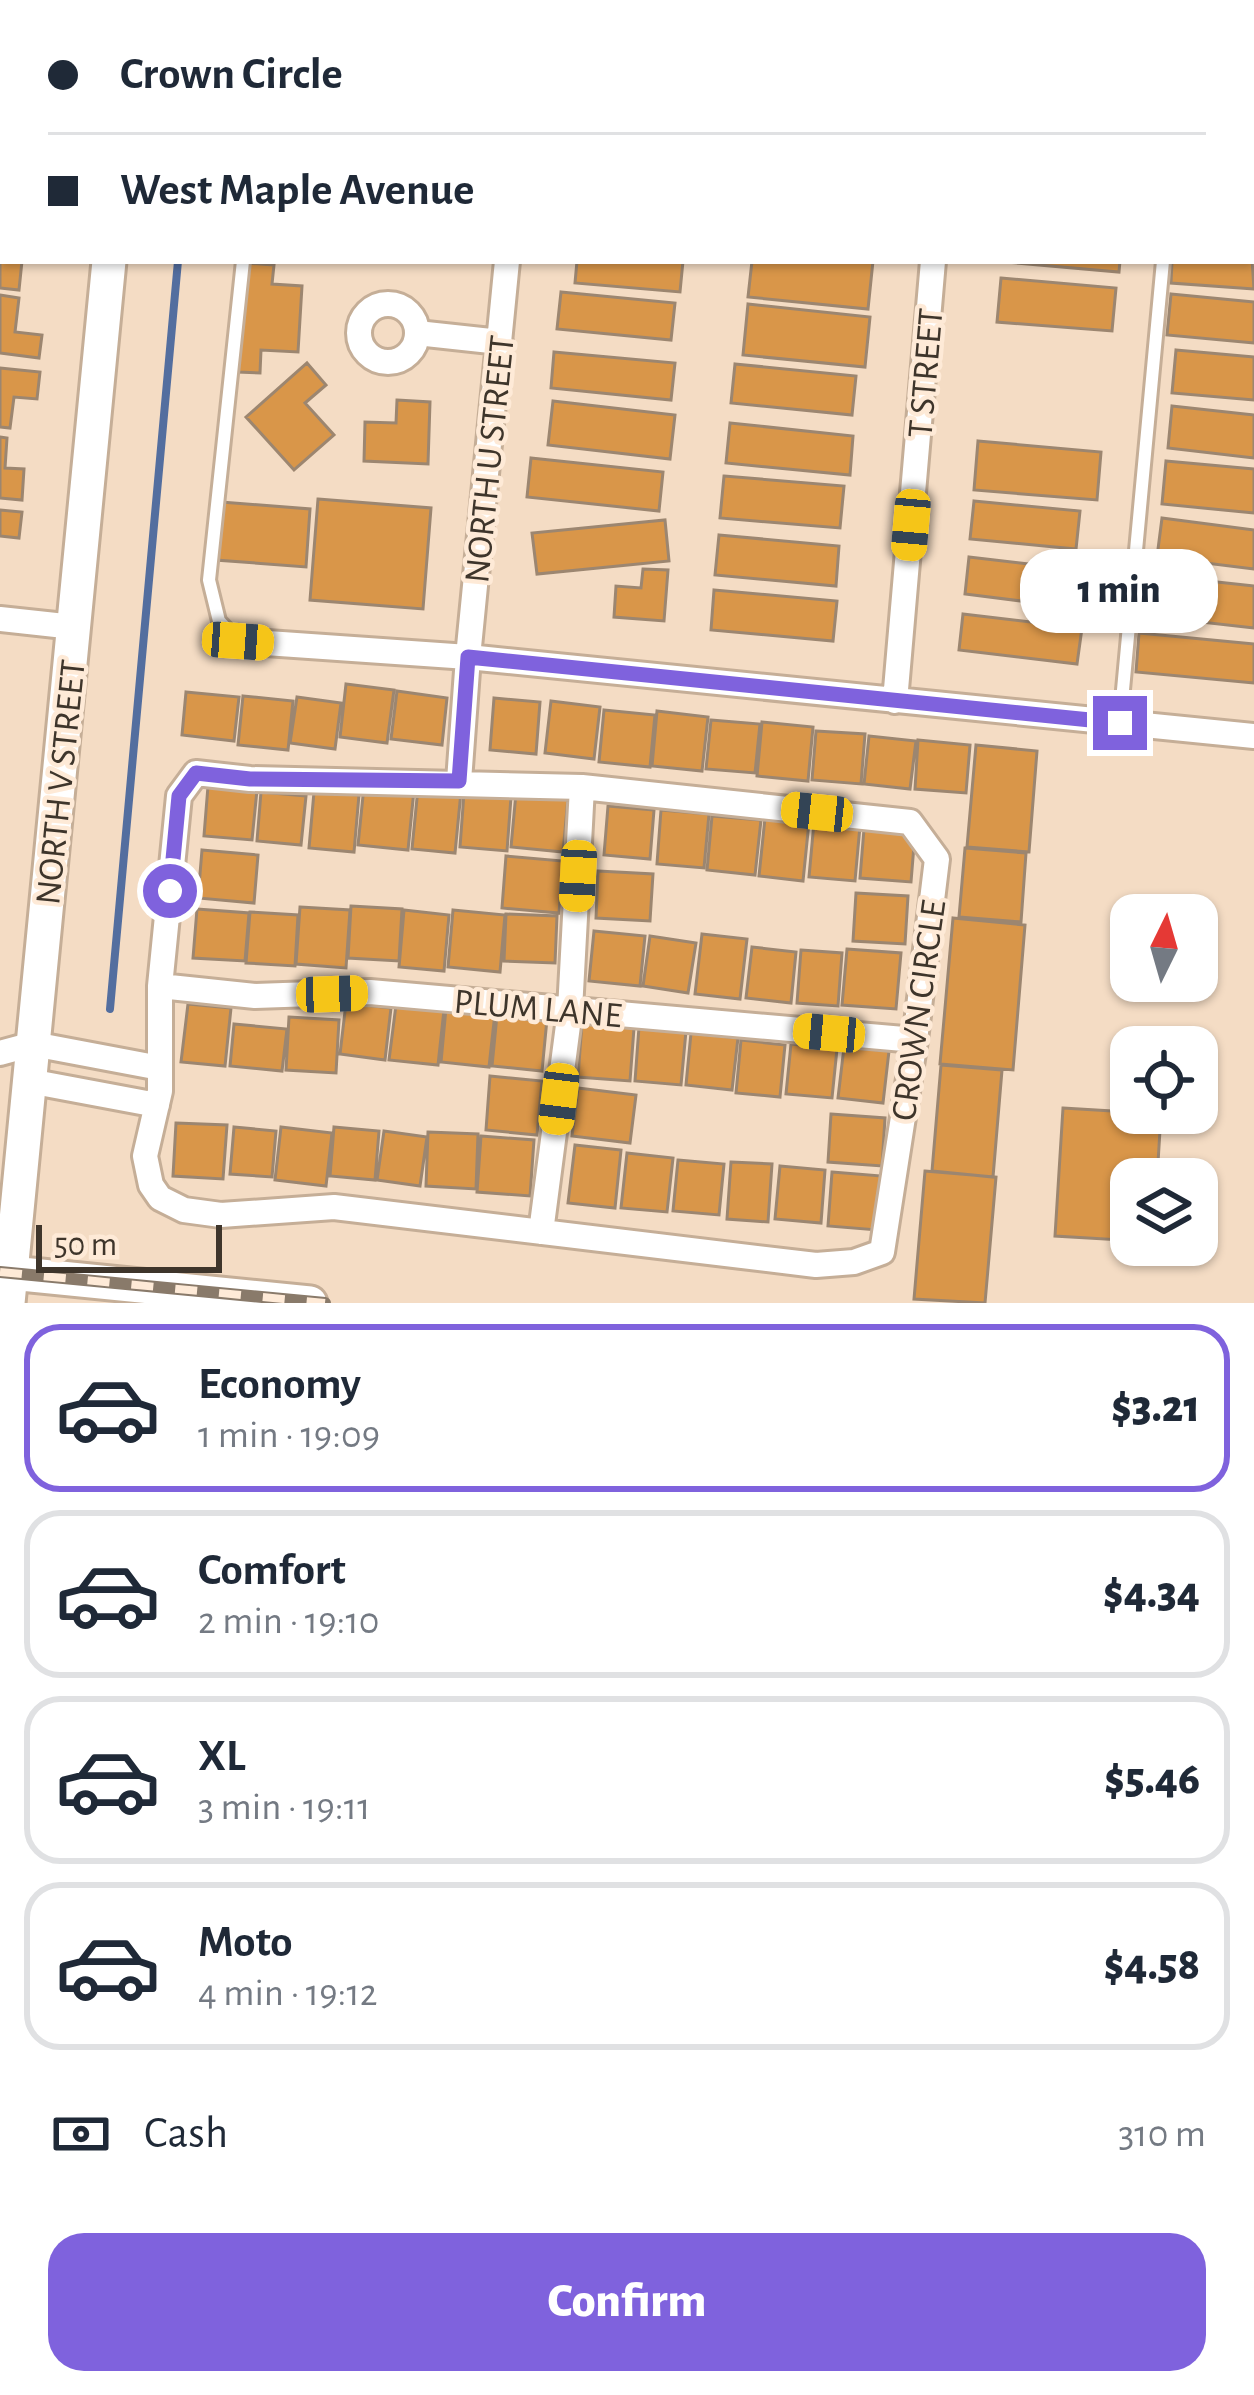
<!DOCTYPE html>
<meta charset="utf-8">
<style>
:root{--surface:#fff;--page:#f2f2f3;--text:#1f2937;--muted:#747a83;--line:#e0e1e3;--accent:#7f62dd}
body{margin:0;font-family:"Alegreya Sans",sans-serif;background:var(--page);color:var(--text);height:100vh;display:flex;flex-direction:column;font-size:45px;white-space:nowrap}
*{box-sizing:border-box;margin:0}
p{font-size:39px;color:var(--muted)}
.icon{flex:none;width:66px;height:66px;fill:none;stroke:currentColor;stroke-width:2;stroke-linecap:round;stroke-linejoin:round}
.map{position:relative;height:1303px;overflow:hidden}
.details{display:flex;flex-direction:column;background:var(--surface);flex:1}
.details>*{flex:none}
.banner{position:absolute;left:0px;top:0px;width:1254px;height:264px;box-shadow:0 3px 9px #0004;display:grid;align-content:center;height:264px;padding:0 48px;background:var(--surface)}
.needle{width:78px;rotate:5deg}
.controls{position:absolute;left:1110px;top:894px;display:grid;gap:24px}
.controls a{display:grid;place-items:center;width:108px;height:108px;border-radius:24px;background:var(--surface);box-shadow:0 3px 9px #0004;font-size:60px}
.scale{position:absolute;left:36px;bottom:30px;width:186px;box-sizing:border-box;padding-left:12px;border:6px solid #3e352b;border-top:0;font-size:33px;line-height:42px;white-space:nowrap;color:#3e352b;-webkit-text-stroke:9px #feead7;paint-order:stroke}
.end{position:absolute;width:54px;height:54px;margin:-27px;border:15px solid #7f62dd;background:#fff;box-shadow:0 0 0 6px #fff}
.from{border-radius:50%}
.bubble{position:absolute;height:84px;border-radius:36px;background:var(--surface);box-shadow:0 3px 9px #0004;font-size:39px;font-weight:800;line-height:84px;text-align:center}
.car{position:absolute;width:36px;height:72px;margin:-36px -18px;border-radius:15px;box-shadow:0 0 9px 3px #0007;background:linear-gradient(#f5c518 24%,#345 0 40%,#f5c518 0 76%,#345 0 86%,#f5c518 0)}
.banner b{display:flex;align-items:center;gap:42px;height:114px;font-size:45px}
.banner b+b{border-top:3px solid var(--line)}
.banner i{width:30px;height:30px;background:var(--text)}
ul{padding:21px 0 0;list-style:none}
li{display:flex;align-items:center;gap:36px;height:168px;margin:0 24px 18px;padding:0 24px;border:6px solid var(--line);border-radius:36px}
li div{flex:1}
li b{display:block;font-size:45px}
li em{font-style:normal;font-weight:800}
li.selected{border-color:var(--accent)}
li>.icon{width:108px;height:108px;stroke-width:1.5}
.pay{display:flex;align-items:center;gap:30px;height:132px;padding:0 48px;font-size:45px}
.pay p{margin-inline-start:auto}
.cta{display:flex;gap:24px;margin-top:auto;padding:24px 48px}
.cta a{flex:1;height:138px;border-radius:36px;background:var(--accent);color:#fff;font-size:48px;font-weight:800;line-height:138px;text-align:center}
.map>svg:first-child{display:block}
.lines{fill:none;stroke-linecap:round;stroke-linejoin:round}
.stream{stroke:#536e9f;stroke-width:8}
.building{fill:#d99649;stroke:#9c8670;stroke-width:3}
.lane-casing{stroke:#c5ae97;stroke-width:18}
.street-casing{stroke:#c5ae97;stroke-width:30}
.secondary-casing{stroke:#c5ae97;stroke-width:39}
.lane{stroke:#fff;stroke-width:12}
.street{stroke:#fff;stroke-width:24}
.secondary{stroke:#fff;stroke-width:33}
.rail-casing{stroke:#897a6a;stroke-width:12}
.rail{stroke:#feead7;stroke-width:8;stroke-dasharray:22;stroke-linecap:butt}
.route{stroke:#7f62dd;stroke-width:15}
.labels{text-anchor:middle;stroke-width:9;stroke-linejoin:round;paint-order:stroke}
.street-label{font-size:36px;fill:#3e352b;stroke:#feead7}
</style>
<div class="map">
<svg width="1254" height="1303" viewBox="0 0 1254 1303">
<rect width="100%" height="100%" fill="#f4dcc4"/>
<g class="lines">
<path class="stream" d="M110,1009L178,261"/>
</g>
<path class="building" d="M0,225L3,261H22L19,290L0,288Z
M1251,244L1254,289L1171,283L1172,261H1251Z
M577,261H683L680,292L575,283Z
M752,261H873L868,309L748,297Z
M994,261H1120L1119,272Z
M245,263L274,265L272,284L302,286L298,352L261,350L260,373L238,372Z
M1001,278L1116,288L1112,331L997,322Z
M561,292L675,303L671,340L557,329Z
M1171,294L1254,302V343L1167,335Z
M0,295L19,298L15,332L42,335L39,358L0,353Z
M748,304L870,317L865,367L743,355Z
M1176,350L1254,357V400L1172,393Z
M554,352L675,363L671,400L551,388Z
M307,363L326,385L305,403L334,435L294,470L246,417Z
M735,364L856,376L852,415L731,403Z
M0,368L40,372L37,399L14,397L10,428L0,427Z
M397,400L430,402L428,464L364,461L365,422L396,423Z
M553,401L675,415L670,459L548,445Z
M1172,406L1254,415V458L1168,448Z
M730,423L853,436L850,475L726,463Z
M0,437L7,438L5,468L24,469L22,500L0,498Z
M978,441L1101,452L1097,500L974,490Z
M531,458L663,472L659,511L527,497Z
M1166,461L1254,469V513L1162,504Z
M724,476L844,486L840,528L720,518Z
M318,499L431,508L423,609L310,600Z
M974,501L1080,511L1076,549L970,539Z
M221,502L310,509L306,567L216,560Z
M0,510L22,512L19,538L0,536Z
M1162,518L1254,530V569L1157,557Z
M665,520L669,561L537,574L532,533Z
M719,535L839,546L836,586L715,575Z
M969,557L1089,571L1085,609L965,594Z
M643,569L668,570L664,621L614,617L616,586L641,588Z
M1144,574L1254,586V628L1139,615Z
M714,590L837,601L833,641L711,630Z
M963,614L1082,628L1077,664L959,650Z
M1139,633L1254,644V683L1136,672Z
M346,684L394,690L387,743L340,737Z
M397,691L447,698L442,745L391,739Z
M186,692L239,697L234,741L182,735Z
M243,696L293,701L288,750L238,745Z
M297,697L341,703L335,749L290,743Z
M494,698L540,702L536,754L490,750Z
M551,701L600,707L594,759L545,753Z
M604,710L655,715L650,767L599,762Z
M657,711L708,717L702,771L652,766Z
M711,720L760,724L755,773L706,769Z
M762,722L813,727L808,781L757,776Z
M816,731L865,734L861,784L812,780Z
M869,736L916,741L910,789L864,784Z
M918,740L970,745L966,793L915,789Z
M976,745L1037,751L1029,852L967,847Z
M208,786L257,790L252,840L204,836Z
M364,786L414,790L408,850L358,845Z
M418,788L461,792L455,853L412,849Z
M261,792L306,796L301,845L257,841Z
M314,792L359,795L354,852L309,848Z
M464,793L511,797L507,851L460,847Z
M516,793L568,798L563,852L511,847Z
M608,806L654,810L650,859L604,855Z
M661,810L709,814L704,868L657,864Z
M712,816L761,820L755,875L707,870Z
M765,818L809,822L803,881L759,876Z
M814,822L860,826L855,881L809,877Z
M864,829L915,833L911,882L860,878Z
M965,848L1026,853L1021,922L959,917Z
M202,850L258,855L254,903L198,898Z
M506,856L563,861L559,913L502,908Z
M598,871L653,874L650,921L596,918Z
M856,893L908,896L905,944L853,941Z
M351,906L402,909L399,961L348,958Z
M300,907L350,910L346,968L296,964Z
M197,909L249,913L245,961L193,958Z
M404,910L449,915L444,971L399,967Z
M453,910L505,915L500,972L448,967Z
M250,912L298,915L295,966L246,963Z
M506,914L557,916L555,963L504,961Z
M953,918L1025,925L1013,1070L940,1064Z
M594,931L645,936L640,986L589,981Z
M702,934L747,939L740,999L695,994Z
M650,936L696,943L688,993L643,986Z
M752,947L796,952L791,1003L746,998Z
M847,949L901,953L896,1009L842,1005Z
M801,950L842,953L838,1006L797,1003Z
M346,1003L391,1008L385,1060L340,1054Z
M188,1004L231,1008L225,1066L181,1062Z
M396,1005L444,1010L438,1065L389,1060Z
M446,1008L495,1013L489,1067L441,1062Z
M497,1015L547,1019L542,1071L492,1066Z
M289,1017L339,1020L336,1073L286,1070Z
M582,1023L634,1028L630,1081L578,1077Z
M234,1024L287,1029L282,1071L230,1066Z
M639,1027L686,1031L681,1085L635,1081Z
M691,1033L738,1038L732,1090L686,1085Z
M741,1040L785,1045L780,1097L736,1093Z
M791,1044L837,1049L832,1098L786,1094Z
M844,1047L889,1051L883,1103L838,1098Z
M941,1065L1002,1070L993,1177L932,1171Z
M490,1076L542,1081L537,1135L486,1130Z
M578,1088L636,1095L630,1143L572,1136Z
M1063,1108L1161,1114L1157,1179H1131V1189L1124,1188L1121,1240L1055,1236Z
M831,1114L885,1118L882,1166L828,1162Z
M176,1123L227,1125L223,1179L173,1176Z
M234,1127L276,1131L272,1177L230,1174Z
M281,1127L332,1133L326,1186L275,1180Z
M334,1127L379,1131L375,1180L330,1176Z
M384,1131L427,1137L420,1186L377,1180Z
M428,1132L478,1134L476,1189L426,1186Z
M481,1136L534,1140L530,1196L477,1192Z
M575,1145L621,1150L615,1208L568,1203Z
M627,1153L673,1158L667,1212L621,1208Z
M678,1160L724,1164L719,1215L673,1211Z
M731,1162L772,1164L768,1222L727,1219Z
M780,1166L825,1170L821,1223L775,1219Z
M925,1171L996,1177L985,1303L914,1299Z
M832,1172L882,1176L877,1230L828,1226Z"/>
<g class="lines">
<defs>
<path id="lane" d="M267,3V0
M238,641L219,621L209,580L243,261
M1120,722L1163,261"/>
<path id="street" d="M957,3V0
M359 333a29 29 0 1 1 58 0a29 29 0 1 1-58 0Z
M417,333L500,342
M0,619L74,627
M238,641L468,657L1254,736
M895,701L933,261
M196,773L250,779L582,787L910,822L937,859L915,1040L882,1252L854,1262L816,1265L334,1207L221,1215L184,1210L160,1198L151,1185L145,1156L160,1091V986L179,796Z
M459,781L468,657L507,261
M160,986L255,996L370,992L915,1040
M0,1053L33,1044L160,1068
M29,1081L157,1105
M541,1232L570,1010L582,787"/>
<path id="secondary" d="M355,0L387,3
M134,3L135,0
M1251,83L1254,84
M11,1273L310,1303
M8,1303L109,261"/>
</defs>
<use href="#lane" class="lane-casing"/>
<use href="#street" class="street-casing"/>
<use href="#secondary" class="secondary-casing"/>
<use href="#lane" class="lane"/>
<use href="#street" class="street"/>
<use href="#secondary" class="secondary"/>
<defs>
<path id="rail" d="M0,1272L325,1303"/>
</defs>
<use href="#rail" class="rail-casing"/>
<use href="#rail" class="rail"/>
</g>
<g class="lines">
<path class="route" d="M170,891L179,796L196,773L250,779L459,781L468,657L1120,723"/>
</g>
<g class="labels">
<g class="street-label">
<text transform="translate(924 373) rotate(-85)" y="13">T STREET</text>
<text transform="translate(488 459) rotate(-84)" y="13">NORTH U STREET</text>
<text transform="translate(59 782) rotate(-84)" y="13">NORTH V STREET</text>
<text transform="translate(538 1007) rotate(5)" y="13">PLUM LANE</text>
<text transform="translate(917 1010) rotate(-82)" y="13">CROWN CIRCLE</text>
</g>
</g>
</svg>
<div class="controls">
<a><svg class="needle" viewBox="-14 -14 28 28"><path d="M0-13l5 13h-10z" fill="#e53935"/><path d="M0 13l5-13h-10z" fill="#747a83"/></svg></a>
<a><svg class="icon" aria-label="locate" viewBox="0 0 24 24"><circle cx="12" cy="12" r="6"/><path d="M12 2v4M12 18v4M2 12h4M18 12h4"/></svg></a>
<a><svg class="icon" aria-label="layers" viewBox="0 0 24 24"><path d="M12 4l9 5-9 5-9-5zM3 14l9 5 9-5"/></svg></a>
</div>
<div class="scale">50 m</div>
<i class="end from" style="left:170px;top:891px"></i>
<i class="end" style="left:1120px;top:723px"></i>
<div class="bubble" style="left:1020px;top:549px;width:198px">1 min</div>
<i class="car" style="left:911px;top:525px;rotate:185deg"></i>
<i class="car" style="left:238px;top:641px;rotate:94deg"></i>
<i class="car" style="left:817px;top:812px;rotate:276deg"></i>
<i class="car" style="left:578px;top:876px;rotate:183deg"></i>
<i class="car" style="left:332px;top:994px;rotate:88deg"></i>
<i class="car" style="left:829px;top:1033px;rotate:275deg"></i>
<i class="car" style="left:559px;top:1099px;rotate:187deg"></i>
<div class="banner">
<b><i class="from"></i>Crown Circle</b>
<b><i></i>West Maple Avenue</b>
</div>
</div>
<section class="details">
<ul>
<li class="selected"><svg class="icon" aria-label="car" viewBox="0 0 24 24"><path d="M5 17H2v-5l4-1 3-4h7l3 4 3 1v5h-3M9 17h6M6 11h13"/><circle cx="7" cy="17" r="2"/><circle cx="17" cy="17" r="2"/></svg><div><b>Economy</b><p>1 min · 19:09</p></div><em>$3.21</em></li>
<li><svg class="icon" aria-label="car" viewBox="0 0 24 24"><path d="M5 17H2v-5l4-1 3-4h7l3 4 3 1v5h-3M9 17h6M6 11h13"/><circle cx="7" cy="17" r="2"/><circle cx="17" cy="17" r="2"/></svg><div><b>Comfort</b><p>2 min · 19:10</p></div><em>$4.34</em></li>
<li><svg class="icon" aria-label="car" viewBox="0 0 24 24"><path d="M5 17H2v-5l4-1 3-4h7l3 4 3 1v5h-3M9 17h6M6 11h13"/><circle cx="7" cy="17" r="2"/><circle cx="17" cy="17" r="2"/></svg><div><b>XL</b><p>3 min · 19:11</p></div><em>$5.46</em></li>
<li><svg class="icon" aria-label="car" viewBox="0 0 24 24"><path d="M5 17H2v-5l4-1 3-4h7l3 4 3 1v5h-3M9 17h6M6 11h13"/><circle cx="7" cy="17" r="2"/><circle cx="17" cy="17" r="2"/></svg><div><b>Moto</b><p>4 min · 19:12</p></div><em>$4.58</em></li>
</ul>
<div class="pay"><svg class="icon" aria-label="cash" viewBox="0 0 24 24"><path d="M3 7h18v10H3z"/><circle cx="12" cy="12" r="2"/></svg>Cash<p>310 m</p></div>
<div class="cta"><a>Confirm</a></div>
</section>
